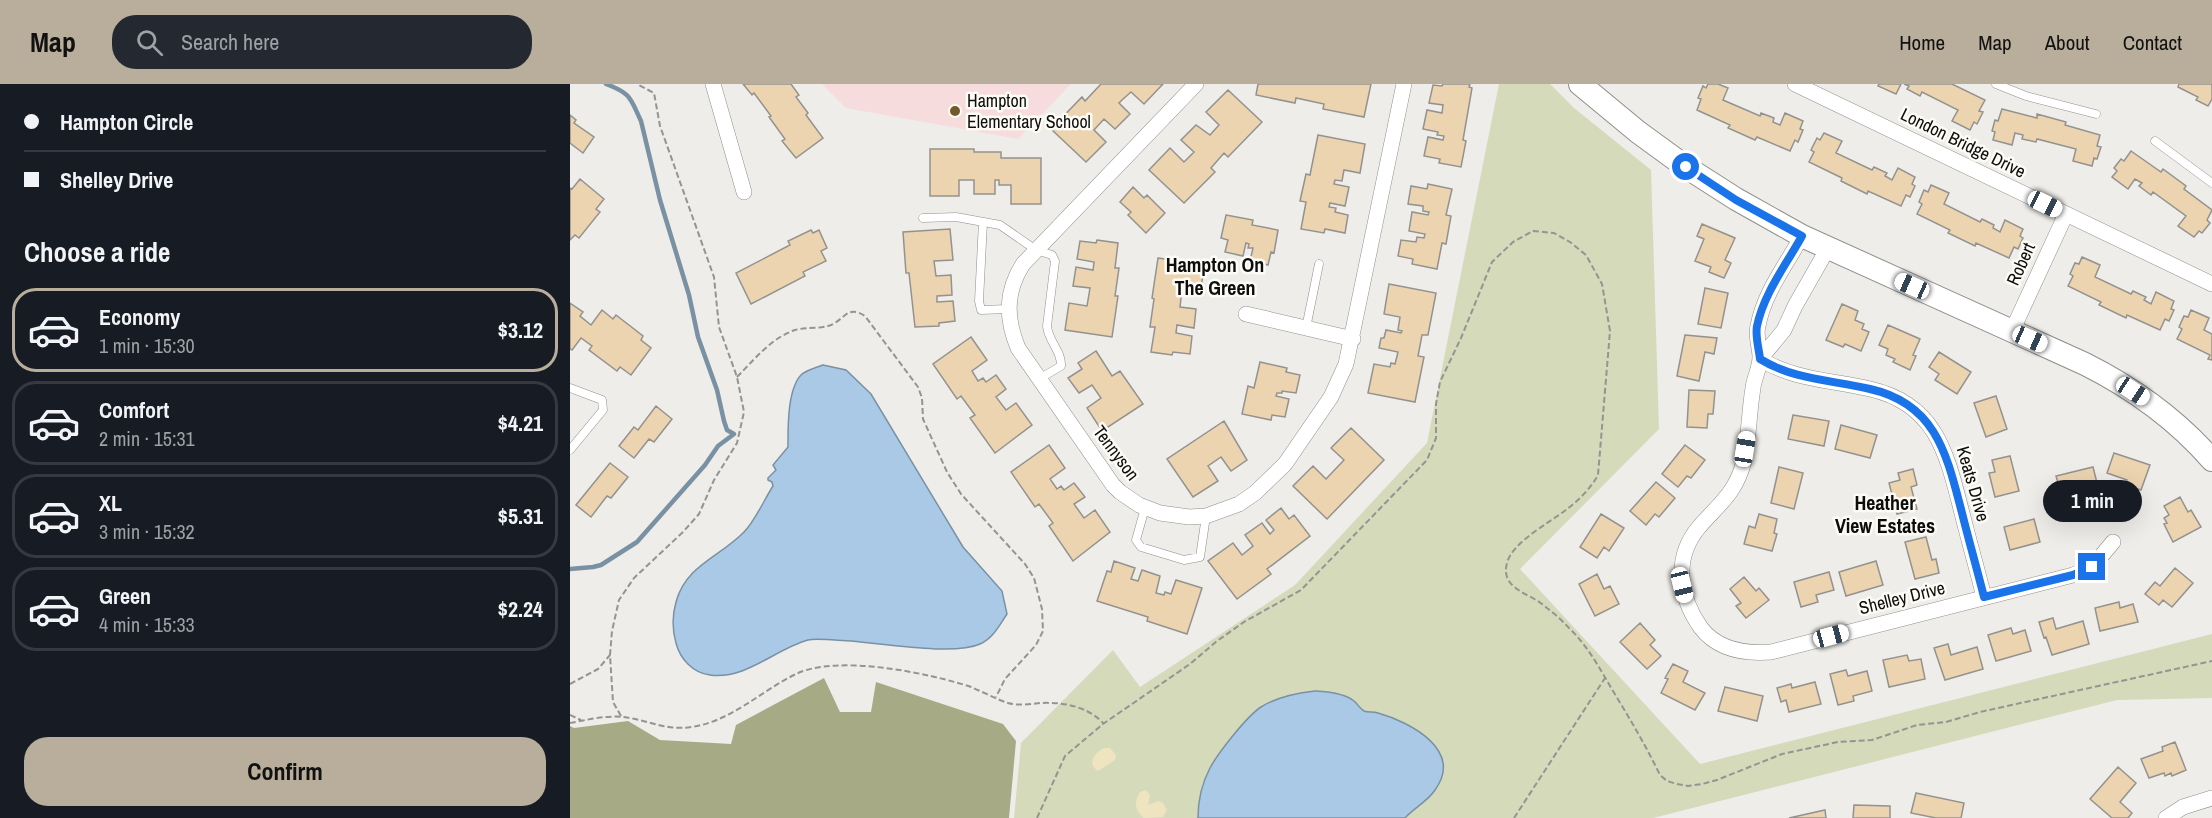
<!DOCTYPE html>
<meta charset="utf-8">
<style>
:root{--surface:#171b24;--page:#242831;--text:#f1f3f6;--muted:#9ea1a6;--line:#363941;--accent:#b8ae9b}
body{margin:0;font-family:"Archivo Narrow",sans-serif;background:var(--page);color:var(--text);height:100vh;display:flex;flex-direction:column;font-size:22px;white-space:nowrap}
*{box-sizing:border-box;margin:0}
p{font-size:20px;color:var(--muted)}
.icon{flex:none;width:33px;height:33px;fill:none;stroke:currentColor;stroke-width:2;stroke-linecap:round;stroke-linejoin:round}
.map{position:relative;flex:1;overflow:hidden}
.drawer{display:flex;flex-direction:column;background:var(--surface);width:570px}
.drawer>*{flex:none}
.top-card{display:grid;align-content:center;height:132px;padding:0 24px;background:var(--surface)}
.end{position:absolute;width:27px;height:27px;margin:-14px;border:8px solid #1a73e8;background:#fff;box-shadow:0 0 0 3px #fff}
.from{border-radius:50%}
.bubble{position:absolute;height:42px;border-radius:21px;background:var(--surface);box-shadow:0 6px 24px #0002;font-size:20px;font-weight:800;line-height:42px;text-align:center}
.car{position:absolute;width:18px;height:36px;margin:-18px -9px;border-radius:8px;box-shadow:0 0 4px 2px #0007;background:linear-gradient(#fff 24%,#345 0 40%,#fff 0 76%,#345 0 86%,#fff 0)}
.top-card b{display:flex;align-items:center;gap:21px;height:57px;font-size:22px}
.top-card b+b{border-top:2px solid var(--line)}
.top-card i{width:15px;height:15px;background:var(--text)}
ul{padding:0;list-style:none}
li{display:flex;align-items:center;gap:18px;height:84px;margin:0 12px 9px;padding:0 12px;border:3px solid var(--line);border-radius:24px}
li div{flex:1}
li b{display:block;font-size:22px}
li em{font-style:normal;font-weight:800}
li.selected{border-color:var(--accent)}
li>.icon{width:54px;height:54px;stroke-width:1.5}
h2{padding:0 24px;font-size:27px;line-height:72px}
.cta{display:flex;gap:12px;margin-top:auto;padding:12px 24px}
.cta a{flex:1;height:69px;border-radius:24px;background:var(--accent);color:#111;font-size:24px;font-weight:800;line-height:69px;text-align:center}
header{display:flex;align-items:center;gap:36px;box-sizing:border-box;height:84px;padding:0 30px;background:var(--accent);color:#111}
header strong{font-size:28px}
nav{display:flex;gap:33px;margin-inline-start:auto;font-size:21px}
.search{width:420px;height:54px;background:var(--page);display:flex;align-items:center;gap:15px;box-sizing:border-box;padding:0 21px;border-radius:24px;color:var(--muted);font-size:22px}
main{display:flex;flex:1;min-height:0}
.map>svg:first-child{display:block}
.education{fill:#f7dcdd}
.green{fill:#d5dabb}
.forest{fill:#a6ab85}
.sand{fill:#eee4bf}
.water{fill:#a9c9e6;stroke:#7a91a4;stroke-width:1.5}
.lines{fill:none;stroke-linecap:round;stroke-linejoin:round}
.stream{stroke:#7a91a4;stroke-width:4.5}
.building{fill:#ecd4b1;stroke:#94928e;stroke-width:1.5}
.lane-casing{stroke:#908f8b;stroke-width:9}
.street-casing{stroke:#908f8b;stroke-width:16}
.secondary-casing{stroke:#908f8b;stroke-width:24}
.path{stroke:#959491;stroke-width:2;stroke-dasharray:6 3;stroke-linecap:butt}
.lane{stroke:#fff;stroke-width:8}
.street{stroke:#fff;stroke-width:15}
.secondary{stroke:#fff;stroke-width:22}
.route{stroke:#1a73e8;stroke-width:8}
.poi-dot{fill:#735a2b;stroke:#fcfbf6;stroke-width:2}
.labels{text-anchor:middle;stroke-width:5;stroke-linejoin:round;paint-order:stroke}
.poi-label{font-size:18px;fill:#0d0d0b;stroke:#fcfbf6;text-anchor:start}
.street-label{font-size:18px;fill:#0d0d0b;stroke:#fcfbf6}
.neighbourhood-label{font-size:20px;font-weight:bold;fill:#0d0d0b;stroke:#fcfbf6}
</style>
<header>
<strong>Map</strong>
<div class="search"><svg class="icon" aria-label="search" viewBox="0 0 24 24"><circle cx="10" cy="10" r="6"/><path d="M15 15l6 6"/></svg>Search here</div>
<nav><a>Home</a><a>Map</a><a>About</a><a>Contact</a></nav>
</header>
<main>
<section class="drawer">
<div class="top-card">
<b><i class="from"></i>Hampton Circle</b>
<b><i></i>Shelley Drive</b>
</div>
<h2>Choose a ride</h2>
<ul>
<li class="selected"><svg class="icon" aria-label="car" viewBox="0 0 24 24"><path d="M5 17H2v-5l4-1 3-4h7l3 4 3 1v5h-3M9 17h6M6 11h13"/><circle cx="7" cy="17" r="2"/><circle cx="17" cy="17" r="2"/></svg><div><b>Economy</b><p>1 min · 15:30</p></div><em>$3.12</em></li>
<li><svg class="icon" aria-label="car" viewBox="0 0 24 24"><path d="M5 17H2v-5l4-1 3-4h7l3 4 3 1v5h-3M9 17h6M6 11h13"/><circle cx="7" cy="17" r="2"/><circle cx="17" cy="17" r="2"/></svg><div><b>Comfort</b><p>2 min · 15:31</p></div><em>$4.21</em></li>
<li><svg class="icon" aria-label="car" viewBox="0 0 24 24"><path d="M5 17H2v-5l4-1 3-4h7l3 4 3 1v5h-3M9 17h6M6 11h13"/><circle cx="7" cy="17" r="2"/><circle cx="17" cy="17" r="2"/></svg><div><b>XL</b><p>3 min · 15:32</p></div><em>$5.31</em></li>
<li><svg class="icon" aria-label="car" viewBox="0 0 24 24"><path d="M5 17H2v-5l4-1 3-4h7l3 4 3 1v5h-3M9 17h6M6 11h13"/><circle cx="7" cy="17" r="2"/><circle cx="17" cy="17" r="2"/></svg><div><b>Green</b><p>4 min · 15:33</p></div><em>$2.24</em></li>
</ul>
<div class="cta"><a>Confirm</a></div>
</section>
<div class="map">
<svg width="1642" height="734" viewBox="0 0 1642 734">
<rect width="100%" height="100%" fill="#eeede9"/>
<path class="education" d="M252,0H501L448,55L276,24Z"/>
<path class="green" d="M929,0H980L1004,24L1081,86L1089,345L950,485L1130,680L1642,550V614L1547,616L1083,734H444L451,659L543,566L570,603L725,501L857,359Z"/>
<path class="forest" d="M254,594L270,628H301L306,598L433,640L446,657L439,734H0V642L4,644L58,637L90,656L161,660L166,641Z"/>
<path class="sand" d="M534,664H540L546,671L545,676L528,687C516,680 525,668 534,664Z
M576,706L580,711L578,721L588,717L593,719L597,726L593,733L574,734C564,726 564,718 570,708Z"/>
<path class="water" d="M253,281L276,286L301,310L393,463L432,507L437,530C429,542 423,554 410,560C381,573 301,557 265,556C257,556 246,554 238,556C205,565 176,596 140,591C123,589 110,575 106,559C102,545 102,532 106,518C116,481 150,473 174,448C185,437 194,416 203,402L202,398L198,396V394L206,386L203,381L218,363C218,345 217,304 232,290C237,286 247,283 253,281Z
M745,607C758,608 774,609 784,617C788,620 789,624 794,627C799,629 803,627 808,629C840,638 894,666 865,706C858,717 844,724 835,734H628C628,718 632,699 640,684C648,669 677,632 691,623C707,613 727,609 745,607Z"/>
<g class="lines">
<path class="stream" d="M0,485L23,483L31,481L67,458L135,381L148,362L164,350L157,346L154,337L147,306L128,253L119,211L90,116L71,37C60,14 62,10 36,0"/>
</g>
<path class="building" d="M173,0H221L229,11L226,13L238,29L236,31L253,54L226,74L212,57L215,55L199,33L201,32L184,9L182,11Z
M531,0H593L574,20L561,8L552,16L549,19L560,30L545,45L534,35L524,46L536,58L516,78L481,45L512,13L515,17Z
M688,0H801L794,33L753,25L754,20L726,14L725,19L686,11Z
M873,0H900L899,3L902,4L893,56L896,57L891,83L869,79L870,75L854,72L858,53L873,56L874,52L867,51L868,48L853,45L857,26L872,29L873,21L859,19L863,1L872,2Z
M1138,0H1148L1158,4L1153,16L1190,32L1191,29L1204,34L1203,38L1210,41L1215,29L1233,37L1230,45L1233,46L1228,58L1225,56L1220,67L1187,53L1185,56L1158,44L1160,41L1127,26L1131,15L1128,14L1133,2L1136,4Z
M1309,0H1331L1326,10L1308,2Z
M1334,0H1382L1415,16L1409,27L1413,28L1407,40L1404,38L1400,46L1382,37L1388,26L1352,8L1350,12L1337,5L1339,2Z
M1609,0H1642V15L1638,22L1626,16L1628,13L1608,3Z
M658,6L692,38L658,73L654,69L641,84L645,88L614,119L579,86L600,64L614,78L624,68L611,56L626,41L640,51L649,41L636,28Z
M1432,25L1467,34V30L1496,38L1495,41L1530,51L1527,62L1531,63L1527,75L1524,74L1522,82L1503,77L1506,65L1467,55L1466,58L1452,55L1453,51L1445,49L1442,61L1423,56L1425,48L1422,47L1425,36L1428,37Z
M0,31L6,36L4,39L24,53L13,69L0,59Z
M1254,49L1272,57L1266,69L1302,86L1304,83L1317,89L1315,92L1322,96L1328,84L1345,93L1342,100L1345,102L1340,113L1336,111L1331,122L1298,107L1297,110L1271,97L1272,94L1239,78L1244,68L1241,66L1247,54L1250,56Z
M748,51L795,60L790,89L774,86L772,97L765,96L764,100L779,103L775,122L760,119L759,123L766,124L765,128L778,131L775,149L755,145L754,149L731,145L736,118L730,117L736,90L740,91Z
M360,65H404V68H431V74H471V120H441V101H429V96H425V110H404V96H389V112H360Z
M1561,67L1591,88L1593,85L1616,102L1614,105L1642,126L1637,136L1640,139L1632,149L1629,147L1624,153L1608,142L1616,132L1583,108L1581,111L1569,102L1572,99L1565,95L1558,105L1542,93L1547,87L1544,84L1551,75L1554,77Z
M10,95L34,115L26,125L30,128L9,154L5,151L0,156V104L2,105Z
M858,100L882,105L876,131L881,132L876,160L872,159L867,185L842,180L843,175L828,172L831,156L846,158L847,153L854,154L855,150L839,147L842,128L858,131L859,128L853,127V122L838,120L841,102L857,105Z
M1361,101L1379,109L1374,120L1410,138L1412,135L1424,141L1423,144L1430,148L1435,136L1453,145L1450,152L1453,154L1448,165L1444,163L1439,174L1406,159L1405,162L1378,149L1380,146L1347,130L1352,120L1349,118L1354,106L1358,108Z
M563,103L574,114L577,111L595,129L576,149L558,131L561,128L550,118Z
M656,131L683,136L682,141L708,146L704,169L701,168L698,181L680,177L683,164H678L679,160L676,159L673,172L655,168L658,156L651,154Z
M1132,140L1165,154L1155,176L1161,179L1154,194L1139,188L1141,183L1125,177L1134,155L1127,152Z
M380,145L383,176L364,177L366,192L381,191L382,211L367,212V218L383,217L385,237L369,239V242L345,243L339,189H336L333,148Z
M241,146L243,149L249,146L257,164L251,167L256,177L233,188L235,192L181,220L166,189L220,161L218,157Z
M527,156L548,159L545,184H549L545,212H548L542,253L495,246L499,219L517,222L520,204L503,202L506,183L523,186L524,178L507,175L510,157L526,159Z
M1512,173L1530,181L1525,193L1561,210L1563,207L1576,213L1574,216L1581,220L1586,208L1604,217L1601,225L1604,226L1599,237L1595,235L1590,246L1557,231L1556,234L1529,221L1531,218L1498,202L1503,192L1500,190L1505,179L1509,180Z
M588,174L635,181L630,208L612,205L610,223L626,225L624,244L607,241L606,249L622,252L620,270L603,268L602,271L581,268L585,243H580L584,215L582,214Z
M819,200L866,209L858,251H852L848,272L854,273L845,318L798,309L804,280L820,283L821,279L825,280L828,268L809,264L811,254H814L816,246L831,249L832,247L828,246L830,233L814,230Z
M1135,204L1158,209L1151,244L1128,240Z
M0,219L13,228L10,232L21,241L32,226L43,235L46,231L73,252L71,256L81,264L61,291L50,283L47,287L19,266L22,262L11,254L2,266L0,265Z
M1272,220L1288,227L1285,236L1294,240L1292,245L1299,248L1291,267L1275,260L1273,263L1256,256Z
M1621,226L1639,234L1634,246L1642,250V276L1638,275L1640,271L1607,255L1612,245L1609,243L1614,232L1618,233Z
M1318,241L1350,255L1343,271L1346,272L1340,286L1323,278L1325,275L1316,271L1318,265L1309,261Z
M1115,251L1147,254L1144,270L1135,268L1129,297L1107,292Z
M401,253L417,276L402,287L408,297L413,294L416,298L426,291L436,305L426,313L436,326L446,319L462,341L425,369L400,334L405,331L391,312L387,315L363,280Z
M526,267L542,292L550,287L573,320L532,347L517,324L531,314L522,301L509,309L498,294L512,285L508,279Z
M1369,268L1401,288L1387,310L1365,296L1369,290L1359,283Z
M690,278L717,284L716,288L730,291L726,309L712,307V309H707L706,312L719,315L715,333L702,331L701,336L672,330L678,302L684,304Z
M1119,306L1145,307L1143,330H1138L1137,344L1117,343Z
M1426,312L1437,345L1416,353L1404,319Z
M86,322L102,335L84,358L79,355L64,374L49,362L64,343L68,346Z
M1223,331L1259,337L1254,362L1218,355Z
M654,337L677,376L661,387L651,373L638,382L648,397L623,413L597,375Z
M1271,341L1307,351L1300,374L1265,365Z
M781,344L814,376L757,435L723,402L743,382L756,395L774,376L761,364Z
M479,361L495,384L480,395L487,405L491,402L494,406L504,399L515,413L504,420L514,434L525,426L540,448L503,477L479,442L483,439L469,420L465,423L441,388Z
M1115,361L1135,376L1121,394L1117,392L1108,403L1092,390Z
M1544,369L1580,381L1571,406L1555,401L1557,396L1537,389Z
M1440,372L1449,407L1425,413L1419,389L1425,388L1422,376Z
M40,379L58,393L41,414L37,412L21,433L6,421Z
M1209,383L1233,389L1224,425L1201,419Z
M1523,383L1529,407L1502,413V411L1492,413L1486,392Z
M1343,385L1347,401L1341,403L1347,425L1327,430L1319,399L1330,396L1328,389Z
M1086,398L1105,414L1089,433L1085,430L1076,441L1060,427Z
M1610,413L1618,428L1621,426L1631,443L1603,458L1594,440L1597,439L1594,434L1599,431L1594,422Z
M711,424L719,435L724,431L740,452L697,485L701,490L667,515L638,477L663,459L672,471L683,462L675,451L692,439L700,450L704,446L696,436Z
M1031,430L1054,444L1039,467L1034,463L1027,474L1010,463Z
M1189,430L1207,435L1204,449L1207,450L1202,467L1174,460L1179,442L1185,444Z
M1464,435L1470,458L1440,466L1434,443Z
M1356,453L1362,476L1366,475L1369,489L1345,495L1335,458Z
M544,477L565,484L561,495L568,497L572,486L590,492L586,509L594,511L595,508L601,510L606,496L632,504L617,550L577,537L578,533L527,517L537,487L541,488Z
M1306,477L1313,501L1276,512L1269,488Z
M1605,484L1623,499L1602,523L1593,516L1589,521L1575,510L1585,498L1590,502Z
M1259,488L1264,506L1246,511L1248,518L1231,523L1224,498Z
M1027,490L1034,505L1040,502L1049,520L1025,532L1009,500Z
M1174,493L1186,507L1189,504L1199,516L1176,534L1166,522L1171,519L1160,505Z
M1549,518L1550,524L1563,520L1568,538L1530,547L1525,524Z
M1483,534L1486,545L1513,537L1519,560L1482,571L1476,553L1474,554L1469,538Z
M1070,539L1085,556L1080,561L1091,572L1077,585L1050,558Z
M1441,544L1443,550L1455,546L1461,567L1426,577L1418,551Z
M1378,560L1381,571L1407,563L1413,585L1375,596L1364,564Z
M1337,571L1339,577L1351,575L1355,595L1319,603L1313,576Z
M1103,580L1118,587L1113,598L1135,609L1125,626L1091,609L1098,595L1095,594Z
M1276,586L1278,592L1297,587L1302,607L1283,612L1284,617L1268,621L1260,590Z
M1245,598L1251,620L1219,628L1216,616L1211,618L1207,604L1221,600L1222,604Z
M1155,603L1193,612L1187,637L1148,627Z
M1605,658L1616,686L1602,692L1601,689L1595,692L1594,689L1579,694L1571,675L1593,667L1592,663Z
M1548,683L1566,699L1550,718L1562,729L1558,734H1542L1520,715Z
M1346,709L1394,719L1391,734H1366L1341,729Z
M1284,721L1320,722V734H1283Z
M1255,726L1256,734H1219Z"/>
<g class="lines">
<defs>
<path id="lane" d="M1426,0L1456,12L1526,30
M1585,57L1642,99
M353,134L386,133L430,141L466,166L482,171L485,177L477,242C478,257 492,267 491,282L469,295
M413,138L409,217L411,226L438,225
M736,244L749,180
M0,304L32,316L33,326L0,366
M575,424L566,456L571,463L614,476L630,473L636,432"/>
<path id="street" d="M143,0L174,108
M626,0L453,180C435,208 436,235 448,264L543,401L550,408L569,421L590,429L619,433L636,432L669,420L685,409L715,380L761,313L776,280L834,0
M1225,0L1642,200
M1232,152C1216,181 1194,209 1188,242C1185,252 1190,263 1190,273C1190,284 1184,294 1183,304C1179,328 1179,353 1174,377C1166,409 1149,420 1129,443C1103,474 1109,513 1131,544C1148,566 1175,570 1201,568L1503,491L1522,483L1543,458
M676,230L783,255
M1442,247L1496,130
M1190,275C1224,296 1262,296 1300,305C1367,320 1377,371 1392,429C1399,457 1407,485 1414,513
M1190,275L1214,246L1225,222L1258,164
M1596,734L1613,723L1642,714"/>
<path id="secondary" d="M1010,0L1068,48L1116,83L1166,115L1232,152L1515,280C1563,304 1606,335 1642,376"/>
</defs>
<use href="#lane" class="lane-casing"/>
<use href="#street" class="street-casing"/>
<use href="#secondary" class="secondary-casing"/>
<path class="path" d="M167,293C184,276 201,254 225,246C236,243 248,245 258,242C275,237 276,220 295,232L348,303L352,314L353,335L377,388L391,410L455,480L464,494L472,525L473,547L466,561L435,595L426,613
M0,600L28,585L40,571
M0,631L11,636
M51,632L43,618L40,571L42,547L49,516L64,494L113,448L129,430L144,396L167,359L174,328L167,293L149,243L144,193L90,42L84,9L67,0
M0,639C16,636 37,631 54,633C77,636 97,647 121,643C160,638 191,607 226,590C267,570 359,589 401,603C413,608 426,615 438,619C448,622 460,620 470,619C493,618 517,622 533,639
M467,734L495,672L533,640L620,580L647,557L674,538L731,506L857,376L866,354V320L870,298L891,254L922,178L943,158L963,147L984,149L1000,158L1016,171L1032,200L1040,247L1028,391C1021,404 1009,416 997,425C981,438 942,458 937,479C930,504 958,509 972,520C981,527 991,535 999,544C1018,562 1030,585 1043,607C1060,635 1076,662 1090,691L1097,697L1107,700L1118,702L1132,700L1147,696L1212,670L1268,658L1302,656L1347,641L1376,638L1410,628L1642,577
M944,734L1035,594"/>
<use href="#lane" class="lane"/>
<use href="#street" class="street"/>
<use href="#secondary" class="secondary"/>
</g>
<g class="lines">
<path class="route" d="M1116,83L1166,116L1232,152C1216,181 1194,209 1187,242C1185,252 1189,265 1190,275C1224,296 1262,296 1300,305C1367,320 1377,372 1392,429C1399,457 1407,485 1414,513L1503,491L1522,483"/>
</g>
<circle class="poi-dot" cx="385" cy="27" r="6"/>
<g class="labels">
<g class="poi-label">
<text x="397" y="23">Hampton<tspan x="397" dy="21">Elementary School</tspan></text>
</g>
<g class="street-label">
<text transform="translate(1393 59) rotate(26)" y="6">London Bridge Drive</text>
<text transform="translate(1451 180) rotate(-66)" y="6">Robert</text>
<text transform="translate(546 369) rotate(53)" y="6">Tennyson</text>
<text transform="translate(1403 400) rotate(74)" y="6">Keats Drive</text>
<text transform="translate(1332 514) rotate(-14)" y="6">Shelley Drive</text>
</g>
<g class="neighbourhood-label">
<text x="645" y="188">Hampton On<tspan x="645" dy="23">The Green</tspan></text>
<text x="1315" y="426">Heather<tspan x="1315" dy="23">View Estates</tspan></text>
</g>
</g>
</svg>
<i class="end from" style="left:1116px;top:83px"></i>
<i class="end" style="left:1522px;top:483px"></i>
<div class="bubble" style="left:1473px;top:396px;width:99px">1 min</div>
<i class="car" style="left:1475px;top:120px;rotate:116deg"></i>
<i class="car" style="left:1342px;top:202px;rotate:294deg"></i>
<i class="car" style="left:1460px;top:255px;rotate:114deg"></i>
<i class="car" style="left:1563px;top:307px;rotate:123deg"></i>
<i class="car" style="left:1175px;top:365px;rotate:9deg"></i>
<i class="car" style="left:1112px;top:501px;rotate:166deg"></i>
<i class="car" style="left:1261px;top:552px;rotate:75deg"></i>
</div>
</main>
